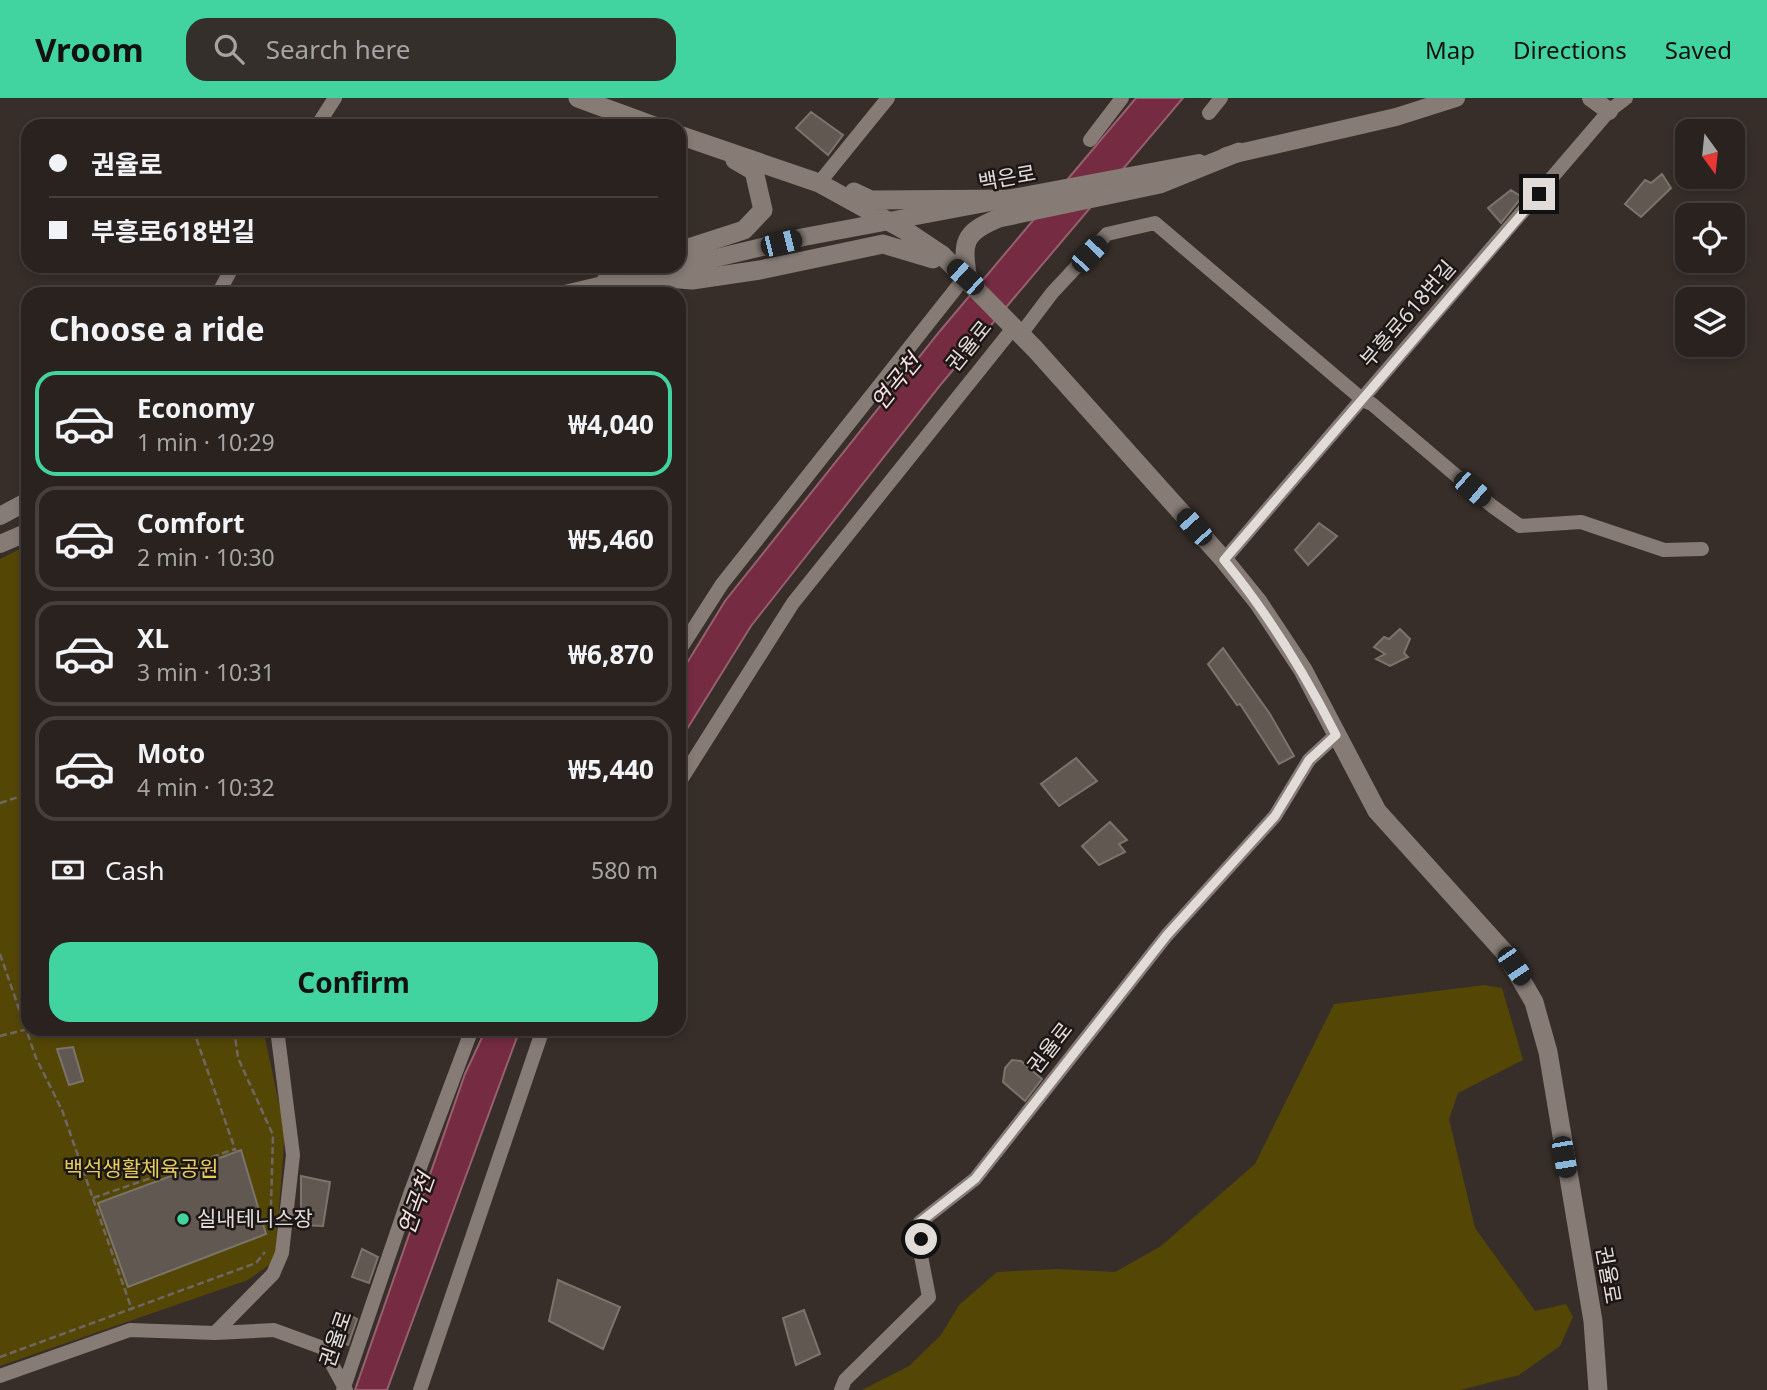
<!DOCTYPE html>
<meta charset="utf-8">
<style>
:root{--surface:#29221f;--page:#352f2c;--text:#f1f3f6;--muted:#a5a4a4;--line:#453f3d;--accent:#42d4a0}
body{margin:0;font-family:"Noto Sans","Noto Sans KR",sans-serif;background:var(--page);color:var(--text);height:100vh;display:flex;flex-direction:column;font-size:26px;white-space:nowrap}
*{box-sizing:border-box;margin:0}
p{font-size:23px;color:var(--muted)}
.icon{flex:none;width:38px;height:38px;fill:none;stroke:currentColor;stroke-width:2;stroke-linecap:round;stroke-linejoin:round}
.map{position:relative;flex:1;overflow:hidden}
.sheet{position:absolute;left:21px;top:189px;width:665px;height:749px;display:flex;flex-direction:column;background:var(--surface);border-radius:21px;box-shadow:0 4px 10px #0003,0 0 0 2px var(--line)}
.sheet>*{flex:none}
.guide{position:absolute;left:21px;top:21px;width:665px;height:154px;border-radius:21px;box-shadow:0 4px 10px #0003,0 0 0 2px var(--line);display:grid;align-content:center;height:154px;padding:0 28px;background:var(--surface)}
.needle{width:46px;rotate:165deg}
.tools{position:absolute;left:1675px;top:21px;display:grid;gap:14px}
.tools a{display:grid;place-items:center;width:70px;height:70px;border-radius:14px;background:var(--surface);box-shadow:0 4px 10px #0003,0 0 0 2px var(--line);font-size:35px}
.end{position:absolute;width:32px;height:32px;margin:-16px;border:9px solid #e2dcd8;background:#111;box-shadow:0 0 0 4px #111}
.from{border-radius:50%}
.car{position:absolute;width:21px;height:42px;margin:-21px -10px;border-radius:9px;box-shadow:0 0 5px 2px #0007;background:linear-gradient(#222 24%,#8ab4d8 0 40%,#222 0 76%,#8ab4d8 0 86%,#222 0)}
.guide b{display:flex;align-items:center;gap:24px;height:66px;font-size:26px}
.guide b+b{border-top:2px solid var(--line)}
.guide i{width:18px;height:18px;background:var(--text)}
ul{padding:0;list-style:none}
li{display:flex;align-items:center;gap:21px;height:105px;margin:0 14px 10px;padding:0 14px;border:4px solid var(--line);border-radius:21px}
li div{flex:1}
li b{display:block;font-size:26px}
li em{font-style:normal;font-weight:700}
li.selected{border-color:var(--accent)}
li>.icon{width:63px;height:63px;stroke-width:1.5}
h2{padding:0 28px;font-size:32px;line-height:84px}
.pay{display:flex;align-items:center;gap:18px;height:77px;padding:0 28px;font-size:26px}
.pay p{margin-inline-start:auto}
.action{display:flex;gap:14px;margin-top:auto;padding:14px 28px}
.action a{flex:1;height:80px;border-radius:21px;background:var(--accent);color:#111;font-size:28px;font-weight:700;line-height:80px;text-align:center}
header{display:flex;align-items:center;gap:42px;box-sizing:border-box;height:98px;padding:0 35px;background:var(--accent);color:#111}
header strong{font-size:33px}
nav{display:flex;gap:38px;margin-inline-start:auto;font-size:24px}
.search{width:490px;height:63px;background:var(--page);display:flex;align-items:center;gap:18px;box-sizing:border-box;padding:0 24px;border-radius:21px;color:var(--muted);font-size:26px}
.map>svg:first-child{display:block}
.green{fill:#544706}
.water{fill:#752b42;stroke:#96606f;stroke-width:2}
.building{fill:#615951;stroke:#7b746a;stroke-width:2}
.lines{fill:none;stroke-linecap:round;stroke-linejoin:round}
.path{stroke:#706763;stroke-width:2.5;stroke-dasharray:7 3.5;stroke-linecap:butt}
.minor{stroke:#867b75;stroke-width:14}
.tertiary{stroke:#867b75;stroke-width:18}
.secondary{stroke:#867b75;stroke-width:19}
.route{stroke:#e2dcd8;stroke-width:9}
.poi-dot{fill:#42d4a0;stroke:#1c1715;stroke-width:2.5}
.labels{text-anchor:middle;stroke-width:5;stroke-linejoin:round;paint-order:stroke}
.street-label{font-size:21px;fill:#e2dcd8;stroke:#1c1715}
.park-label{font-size:21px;fill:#e7cc5b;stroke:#1c1715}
.poi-label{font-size:21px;fill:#e2dcd8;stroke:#1c1715;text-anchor:start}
.water-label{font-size:23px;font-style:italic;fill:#f5dde2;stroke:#1c1715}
</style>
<header>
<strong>Vroom</strong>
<div class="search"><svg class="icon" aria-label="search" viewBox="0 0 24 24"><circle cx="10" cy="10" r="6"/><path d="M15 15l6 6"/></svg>Search here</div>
<nav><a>Map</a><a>Directions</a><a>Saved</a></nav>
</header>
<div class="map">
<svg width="1767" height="1292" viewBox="0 0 1767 1292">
<rect width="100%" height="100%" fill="#372e29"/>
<path class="green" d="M28,447V931H263L285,1033L275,1163L248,1182L0,1268V461Z
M1484,887L1502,890L1523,962L1458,995L1449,1021L1475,1130L1535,1213L1566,1206L1573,1219L1560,1248L1519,1277L1460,1292H862L909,1268L941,1237L959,1207L997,1174L1057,1171L1115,1174L1161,1148L1255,1066L1334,906Z"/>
<path class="water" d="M1136,0H1183L942,285L751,528L679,644V578L725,503L940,233Z
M486,931H520L387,1292H355L465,976Z"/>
<path class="building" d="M811,14L843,37L828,57L796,30Z
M1662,76L1671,90L1641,119L1625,106L1645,82L1651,85Z
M1511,92L1522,99L1501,125L1488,110Z
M1319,425L1337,438L1308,467L1295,452Z
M1400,531L1410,541L1404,555L1408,559L1390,568L1376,561L1385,556L1374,549L1384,539L1389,541Z
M1223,550L1270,616L1294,658L1279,666L1240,606L1237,607L1208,566Z
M1076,660L1097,683L1059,708L1041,686Z
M1110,724L1127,742L1119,746L1125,754L1099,767L1082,748Z
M73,949L83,983L69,987L57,951Z
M1012,962L1021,963L1042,981L1025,1003L1003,984L1005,970Z
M241,1052L266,1136L128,1189L98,1105Z
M301,1078L330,1084L323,1128L301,1127Z
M362,1151L378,1159L369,1185L352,1179Z
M558,1182L620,1209L603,1251L549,1223Z
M804,1212L820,1256L796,1267L783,1220Z
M340,1213L357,1221L348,1247L330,1240Z"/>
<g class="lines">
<path class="path" d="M0,705L28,696
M0,856L36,960L62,1012L132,1212
M193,931L236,1054
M234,931L238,960L273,1037L271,1107
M0,938L28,931
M93,1100L235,1051
M0,1259L256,1165L265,1154"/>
<path class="minor" d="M1209,15L1221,0
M317,28L335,0
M1090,42L1122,0
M819,85L888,0
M218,196L233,168
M1021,236L1052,195L1107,136L1155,125L1363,302L1372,306L1492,408L1520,428L1581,424L1664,452L1702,451
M1224,462L1609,13L1626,0
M679,553L722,486L965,179
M679,685L793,505L1014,229
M215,1235L273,1176L282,1155L293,1057L277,931
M0,1278L130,1232L215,1235L274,1232L323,1250L346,1292
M343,1292L410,1096L472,931
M420,1292L543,931
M841,1292L845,1282L929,1199L921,1158L920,1124L975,1081L1167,837L1275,718L1309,662L1336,637"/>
<path class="tertiary" d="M1591,0L1609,13
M1226,58L1396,19L1456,0
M565,196L804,139L1199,65
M0,418L28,403
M0,446L28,434"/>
<path class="secondary" d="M578,0L654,28
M679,37L819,85L906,133L942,157L1035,251L1224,462L1258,504L1303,572L1377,713L1506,856L1534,904L1548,954L1593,1223L1598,1292
M854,94L871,102L1019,101
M679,153L744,132L763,112L754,73L735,62
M642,178L692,182L760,172L883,146L933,161
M968,182C962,145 962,135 999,120L1160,86L1239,54
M603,187L615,172L628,168"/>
</g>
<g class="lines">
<path class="route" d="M921,1141L920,1124L975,1081L1167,837L1275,718L1309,662L1336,637C1304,574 1269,517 1224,462L1539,96"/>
</g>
<circle class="poi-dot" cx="183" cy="1121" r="7"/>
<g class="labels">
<g class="street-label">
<text transform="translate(1007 80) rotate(-10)" y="7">백은로</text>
<text transform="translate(1408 216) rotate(-49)" y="7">부흥로618번길</text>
<text transform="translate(969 248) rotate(-51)" y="7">권율로</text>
<text transform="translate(1050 950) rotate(-52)" y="7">권율로</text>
<text transform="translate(1608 1177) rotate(80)" y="7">권율로</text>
<text transform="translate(336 1241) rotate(-71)" y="7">권율로</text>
</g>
<g class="park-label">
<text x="141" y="1078">백석생활체육공원</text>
</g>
<g class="poi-label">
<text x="197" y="1128">실내테니스장</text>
</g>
<g class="water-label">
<text transform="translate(896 284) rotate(-51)" y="8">연곡천</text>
<text transform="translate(416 1106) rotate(-70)" y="8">연곡천</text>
</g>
</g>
</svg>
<div class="tools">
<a><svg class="needle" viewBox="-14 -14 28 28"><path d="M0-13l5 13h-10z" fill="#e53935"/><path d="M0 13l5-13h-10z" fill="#a5a4a4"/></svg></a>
<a><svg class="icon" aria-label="locate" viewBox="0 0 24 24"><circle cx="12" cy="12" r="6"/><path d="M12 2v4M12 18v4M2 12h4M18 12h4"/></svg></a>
<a><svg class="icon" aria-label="layers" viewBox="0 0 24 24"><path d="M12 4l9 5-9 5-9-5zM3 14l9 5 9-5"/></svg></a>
</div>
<i class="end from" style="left:921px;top:1141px"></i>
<i class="end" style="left:1539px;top:96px"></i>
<i class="car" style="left:781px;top:145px;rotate:76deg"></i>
<i class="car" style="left:1089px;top:156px;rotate:43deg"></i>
<i class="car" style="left:965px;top:179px;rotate:312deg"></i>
<i class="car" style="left:1472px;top:391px;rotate:131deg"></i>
<i class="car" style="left:1194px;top:429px;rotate:318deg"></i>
<i class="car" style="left:1514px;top:868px;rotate:146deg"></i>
<i class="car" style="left:1564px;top:1059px;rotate:170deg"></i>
<div class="guide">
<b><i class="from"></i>권율로</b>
<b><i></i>부흥로618번길</b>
</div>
<section class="sheet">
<h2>Choose a ride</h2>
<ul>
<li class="selected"><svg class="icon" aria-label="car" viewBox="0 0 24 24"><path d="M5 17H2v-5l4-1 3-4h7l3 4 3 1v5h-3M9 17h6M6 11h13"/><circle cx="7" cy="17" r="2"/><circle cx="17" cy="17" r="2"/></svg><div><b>Economy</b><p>1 min · 10:29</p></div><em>₩4,040</em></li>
<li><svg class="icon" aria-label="car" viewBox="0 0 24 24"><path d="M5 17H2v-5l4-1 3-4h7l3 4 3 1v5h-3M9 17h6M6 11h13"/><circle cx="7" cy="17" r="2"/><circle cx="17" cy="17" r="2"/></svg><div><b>Comfort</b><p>2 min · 10:30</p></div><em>₩5,460</em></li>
<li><svg class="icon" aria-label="car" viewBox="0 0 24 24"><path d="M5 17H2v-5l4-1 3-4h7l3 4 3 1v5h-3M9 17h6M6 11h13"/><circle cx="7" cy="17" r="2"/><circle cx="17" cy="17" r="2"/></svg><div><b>XL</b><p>3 min · 10:31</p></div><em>₩6,870</em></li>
<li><svg class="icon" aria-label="car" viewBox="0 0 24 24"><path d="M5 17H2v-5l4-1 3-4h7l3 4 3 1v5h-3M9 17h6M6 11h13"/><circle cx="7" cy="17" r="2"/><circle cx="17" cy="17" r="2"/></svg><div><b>Moto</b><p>4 min · 10:32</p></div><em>₩5,440</em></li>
</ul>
<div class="pay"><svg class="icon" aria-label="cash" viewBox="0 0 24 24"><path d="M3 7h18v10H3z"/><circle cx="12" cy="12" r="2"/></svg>Cash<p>580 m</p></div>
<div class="action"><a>Confirm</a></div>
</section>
</div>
